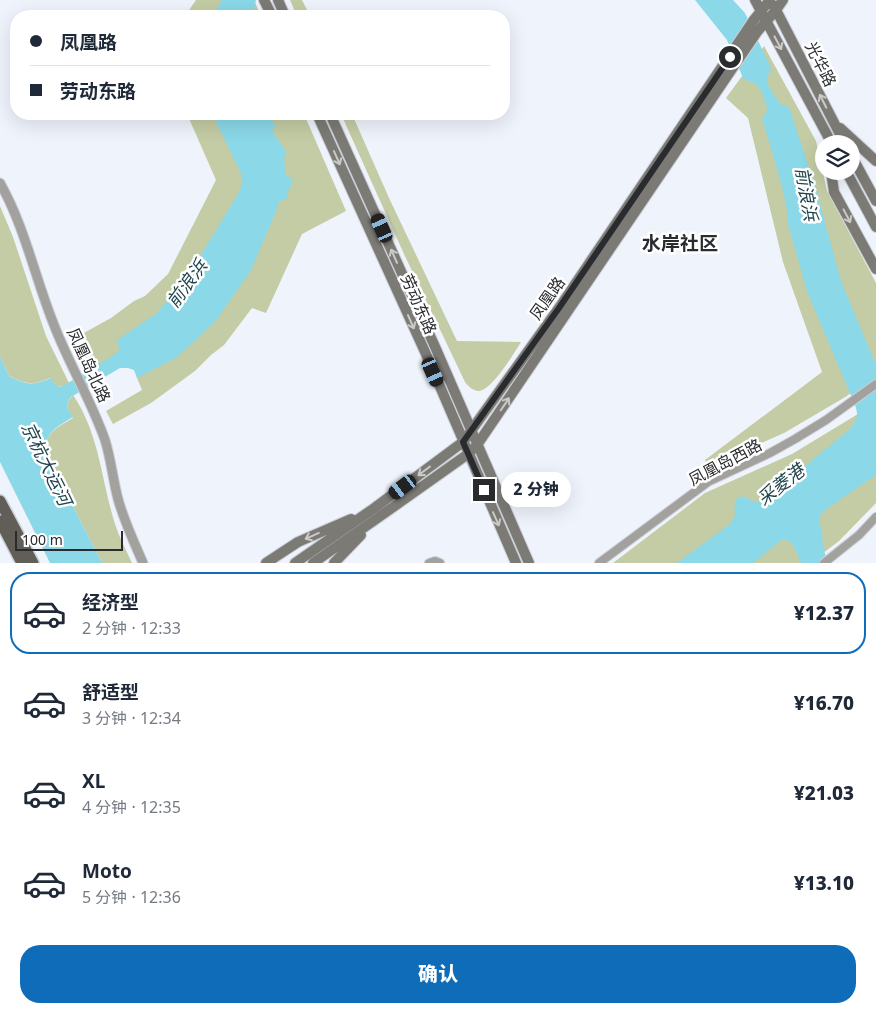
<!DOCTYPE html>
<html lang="zh">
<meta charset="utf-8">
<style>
:root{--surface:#fff;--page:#f2f2f3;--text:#1f2937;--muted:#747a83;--line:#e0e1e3;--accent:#0e6cb9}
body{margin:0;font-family:"Noto Sans","Noto Sans SC",sans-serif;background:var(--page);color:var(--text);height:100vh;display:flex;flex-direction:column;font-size:19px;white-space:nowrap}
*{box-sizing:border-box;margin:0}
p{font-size:16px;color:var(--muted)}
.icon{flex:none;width:28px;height:28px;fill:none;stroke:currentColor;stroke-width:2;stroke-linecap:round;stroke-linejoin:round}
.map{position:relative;height:563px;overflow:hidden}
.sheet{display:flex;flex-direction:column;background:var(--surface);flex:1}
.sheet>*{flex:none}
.banner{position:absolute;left:10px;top:10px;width:500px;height:110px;border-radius:20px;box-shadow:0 5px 20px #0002;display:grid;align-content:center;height:110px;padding:0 20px;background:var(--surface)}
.tools{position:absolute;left:815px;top:135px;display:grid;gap:10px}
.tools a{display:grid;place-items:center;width:45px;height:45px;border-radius:50%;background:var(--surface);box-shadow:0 5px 20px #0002;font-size:25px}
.scale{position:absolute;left:15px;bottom:12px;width:108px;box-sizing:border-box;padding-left:5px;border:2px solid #292b2e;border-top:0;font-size:14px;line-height:18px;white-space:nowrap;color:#292b2e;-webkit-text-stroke:4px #fff;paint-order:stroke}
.end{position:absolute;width:22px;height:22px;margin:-11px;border:6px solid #292b2e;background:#fff;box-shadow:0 0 0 2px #fff}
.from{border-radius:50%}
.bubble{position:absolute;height:35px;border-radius:18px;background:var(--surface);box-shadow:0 5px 20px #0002;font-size:16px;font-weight:800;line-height:35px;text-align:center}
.car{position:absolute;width:15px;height:30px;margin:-15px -8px;border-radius:6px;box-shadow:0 0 4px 1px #0007;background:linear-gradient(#222 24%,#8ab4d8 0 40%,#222 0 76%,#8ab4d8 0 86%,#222 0)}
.banner b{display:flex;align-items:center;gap:18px;height:48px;font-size:19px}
.banner b+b{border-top:1px solid var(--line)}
.banner i{width:12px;height:12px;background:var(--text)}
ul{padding:9px 0 0;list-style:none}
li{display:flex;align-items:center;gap:15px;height:82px;margin:0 10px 8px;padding:0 10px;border:2px solid transparent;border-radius:20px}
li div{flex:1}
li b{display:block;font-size:19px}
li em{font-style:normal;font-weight:800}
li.active{border-color:var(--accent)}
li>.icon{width:45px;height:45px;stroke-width:1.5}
.cta{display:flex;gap:10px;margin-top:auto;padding:10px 20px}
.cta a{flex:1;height:58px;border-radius:20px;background:var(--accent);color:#fff;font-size:20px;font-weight:800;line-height:58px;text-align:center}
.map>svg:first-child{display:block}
.green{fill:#c3cca4}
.water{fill:#8ad8e8}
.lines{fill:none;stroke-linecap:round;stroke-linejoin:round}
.minor-casing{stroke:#cbcfd7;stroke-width:10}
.tertiary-casing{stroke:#cbcfd7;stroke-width:11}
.secondary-casing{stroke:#cbcfd7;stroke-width:12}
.primary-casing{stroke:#cbcfd7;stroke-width:14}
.minor{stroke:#a3a19e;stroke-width:8}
.tertiary{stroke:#a3a19e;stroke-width:9}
.secondary{stroke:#7c7a75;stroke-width:10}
.primary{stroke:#615e58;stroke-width:11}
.oneway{stroke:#cbcac8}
.route{stroke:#292b2e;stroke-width:6}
.labels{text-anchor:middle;stroke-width:5;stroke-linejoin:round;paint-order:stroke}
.street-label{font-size:16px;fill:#292b2e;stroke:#fff}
.water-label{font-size:18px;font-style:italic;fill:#20454c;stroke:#fff}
.quarter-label{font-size:19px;font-weight:bold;fill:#292b2e;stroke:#fff}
</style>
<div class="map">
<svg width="876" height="563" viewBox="0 0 876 563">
<rect width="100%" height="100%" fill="#eff3fc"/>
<path class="green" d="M196,0H254L261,16H185Z
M290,0H302L310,16H297Z
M764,46L816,141L827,191L876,283V371L847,396L784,433L708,467L705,460L822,372L783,262L748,118L726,98Z
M187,114H304L346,211L302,234L266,313L252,308L224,345L211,355L195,371L151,403L113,424L106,411L142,390L137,378L133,363L89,374L73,339L111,318L134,301L145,296L168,274L216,180Z
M341,114H352L389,198L457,341L521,342C514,353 491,392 478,391C472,390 468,386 465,382L404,254Z
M0,206L13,237L46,336L69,383L63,386L57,387L50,378C32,386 26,384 9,376L0,357Z
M73,395C100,435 101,480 115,524C119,537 126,550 132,563H102L45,452C46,431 57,428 73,418L68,409L67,403Z
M858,414L865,423L688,563H613L705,493L792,454Z
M876,458V503L839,541L810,563H739Z"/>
<path class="water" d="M222,0H256L254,9L249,16H212Z
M695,0H733L745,13L771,68L767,78L768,85L780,104L789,107L815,186L841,281L876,365V475L825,510L819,517L824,549L827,563H801C797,554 794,540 783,539L753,563H677L730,524C732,520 735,517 735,513C735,509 733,505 736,501C740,492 747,499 754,501C758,502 762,500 766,498L849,430C857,420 859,417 855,405L808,294L787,221C791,208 767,136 762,118C765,115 767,112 767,108C766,102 761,89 757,85C753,81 747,82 743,78L727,40Z
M212,114H265L276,126L272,131L287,153L284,157L286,176L290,177L293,181L286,196L289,198L279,201L277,209L251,270L215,322L177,357L137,378L134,370L128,368H120L71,397L67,403L68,409L73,417C57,427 46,431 45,452L102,563H50L0,462V357L9,376C27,385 32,386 51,378L54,383L58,387L63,386L114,355L119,350V346L116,341L157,313L191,271L238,194L242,184L241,173Z"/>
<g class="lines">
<defs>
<path id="minor" d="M429,563L435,561L440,563
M599,563L708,482L770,453L795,439L826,420L876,384
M824,563L859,535L876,517"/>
<path id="tertiary" d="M0,183C25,227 35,278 54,325C69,364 91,400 105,440C111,459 113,480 118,499C124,521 134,542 143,563"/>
<path id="secondary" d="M264,0L272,16
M278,0L285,16
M755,0L832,144
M773,5L776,10L845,144
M317,114L426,354L516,563
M330,114L436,349L529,563
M840,128L876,161
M851,155L876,201
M831,171L834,192L876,269
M846,171L876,227
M266,563L298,542L351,519
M295,563L373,509L463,442L559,308L753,21L770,0
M313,563L379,517L468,454L477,445L757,32L776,10L783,0
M334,563L361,535"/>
<path id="primary" d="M0,501L33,563
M0,521L22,563"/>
</defs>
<use href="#minor" class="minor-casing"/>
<use href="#tertiary" class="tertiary-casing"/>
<use href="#secondary" class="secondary-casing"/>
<use href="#primary" class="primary-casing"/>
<use href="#minor" class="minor"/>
<use href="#tertiary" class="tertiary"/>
<use href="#secondary" class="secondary"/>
<use href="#primary" class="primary"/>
</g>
<defs><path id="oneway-shaft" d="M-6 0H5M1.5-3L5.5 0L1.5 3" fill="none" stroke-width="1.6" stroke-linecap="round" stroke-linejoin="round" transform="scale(1.25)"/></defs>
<g class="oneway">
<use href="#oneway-shaft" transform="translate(778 43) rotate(62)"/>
<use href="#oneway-shaft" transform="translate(823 101) rotate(-117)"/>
<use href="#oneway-shaft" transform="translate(337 158) rotate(66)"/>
<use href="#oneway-shaft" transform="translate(847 216) rotate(62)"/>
<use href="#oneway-shaft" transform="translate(394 256) rotate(-114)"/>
<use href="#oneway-shaft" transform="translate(411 322) rotate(66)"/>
<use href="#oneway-shaft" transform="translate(505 404) rotate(-56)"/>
<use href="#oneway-shaft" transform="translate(424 471) rotate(143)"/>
<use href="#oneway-shaft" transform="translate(496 519) rotate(66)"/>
<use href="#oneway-shaft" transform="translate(312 536) rotate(156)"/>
</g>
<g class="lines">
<path class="route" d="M484,490L463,442L559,308L730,57"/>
</g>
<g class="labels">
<g class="street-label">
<text transform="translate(821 64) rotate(63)" y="6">光华路</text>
<text transform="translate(547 298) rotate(-55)" y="6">凤凰路</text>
<text transform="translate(419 304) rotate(66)" y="6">劳动东路</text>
<text transform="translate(89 365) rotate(65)" y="6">凤凰岛北路</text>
<text transform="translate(725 462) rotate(-28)" y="6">凤凰岛西路</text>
</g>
<g class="water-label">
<text transform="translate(806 194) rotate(80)" y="6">前浪浜</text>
<text transform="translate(187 284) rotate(-54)" y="6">前浪浜</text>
<text transform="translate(46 464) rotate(64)" y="6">京杭大运河</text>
<text transform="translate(781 485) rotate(-38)" y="6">采菱港</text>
</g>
<g class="quarter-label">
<text x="680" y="250">水岸社区</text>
</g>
</g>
</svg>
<div class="tools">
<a><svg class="icon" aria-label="layers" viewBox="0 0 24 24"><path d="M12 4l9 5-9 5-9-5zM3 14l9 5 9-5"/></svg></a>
</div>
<div class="scale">100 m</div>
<i class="end from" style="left:730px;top:57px"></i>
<i class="end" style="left:484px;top:490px"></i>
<div class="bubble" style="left:501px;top:472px;width:70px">2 分钟</div>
<i class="car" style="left:382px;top:228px;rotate:336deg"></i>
<i class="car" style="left:433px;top:372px;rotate:156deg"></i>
<i class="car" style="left:403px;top:487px;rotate:233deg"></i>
<div class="banner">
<b><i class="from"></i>凤凰路</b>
<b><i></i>劳动东路</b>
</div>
</div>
<section class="sheet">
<ul>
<li class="active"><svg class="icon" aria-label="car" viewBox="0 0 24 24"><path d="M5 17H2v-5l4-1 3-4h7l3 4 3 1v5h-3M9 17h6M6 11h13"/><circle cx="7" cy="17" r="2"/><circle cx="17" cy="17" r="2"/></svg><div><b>经济型</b><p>2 分钟 · 12:33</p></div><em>¥12.37</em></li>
<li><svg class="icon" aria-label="car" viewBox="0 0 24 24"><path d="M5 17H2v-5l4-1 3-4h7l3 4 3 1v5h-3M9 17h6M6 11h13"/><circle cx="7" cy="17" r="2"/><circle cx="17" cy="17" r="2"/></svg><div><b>舒适型</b><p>3 分钟 · 12:34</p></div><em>¥16.70</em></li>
<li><svg class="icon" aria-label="car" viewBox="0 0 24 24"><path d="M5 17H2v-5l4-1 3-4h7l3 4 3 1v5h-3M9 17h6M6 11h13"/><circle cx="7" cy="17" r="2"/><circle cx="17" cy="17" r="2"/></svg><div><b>XL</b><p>4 分钟 · 12:35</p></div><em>¥21.03</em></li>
<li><svg class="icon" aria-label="car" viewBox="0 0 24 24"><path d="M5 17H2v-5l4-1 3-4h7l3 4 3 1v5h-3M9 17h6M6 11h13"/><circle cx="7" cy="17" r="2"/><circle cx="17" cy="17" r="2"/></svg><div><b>Moto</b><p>5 分钟 · 12:36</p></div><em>¥13.10</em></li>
</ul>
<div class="cta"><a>确认</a></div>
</section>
